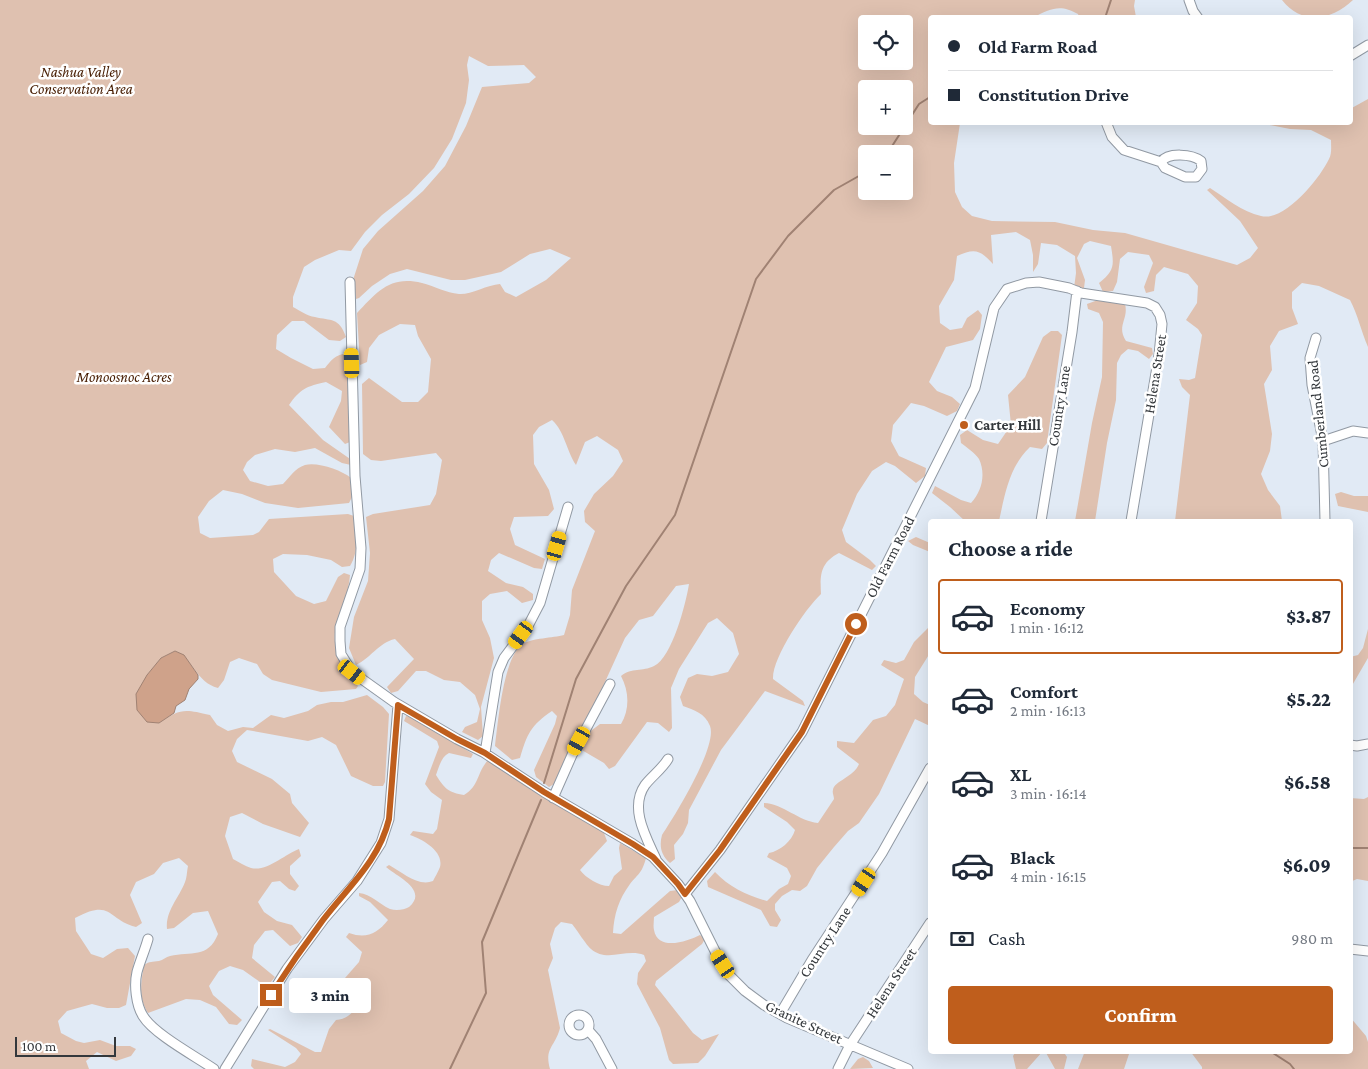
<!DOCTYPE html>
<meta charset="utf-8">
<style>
:root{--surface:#fff;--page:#f6f6f7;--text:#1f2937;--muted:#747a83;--line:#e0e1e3;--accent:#bf5e1c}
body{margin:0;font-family:"Crimson Pro",serif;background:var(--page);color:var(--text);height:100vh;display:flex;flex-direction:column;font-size:19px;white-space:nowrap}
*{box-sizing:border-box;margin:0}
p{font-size:16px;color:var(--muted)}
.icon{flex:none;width:28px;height:28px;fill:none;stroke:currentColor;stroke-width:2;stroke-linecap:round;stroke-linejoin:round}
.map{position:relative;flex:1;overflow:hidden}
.side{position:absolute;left:928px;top:519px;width:425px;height:535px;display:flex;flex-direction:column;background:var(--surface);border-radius:5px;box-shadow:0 5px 20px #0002}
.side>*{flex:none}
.top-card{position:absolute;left:928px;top:15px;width:425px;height:110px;border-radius:5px;box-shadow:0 5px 20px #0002;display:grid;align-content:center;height:110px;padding:0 20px;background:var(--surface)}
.controls{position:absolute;left:858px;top:15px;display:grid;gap:10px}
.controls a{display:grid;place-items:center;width:55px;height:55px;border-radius:5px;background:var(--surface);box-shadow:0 5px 20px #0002;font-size:25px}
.scale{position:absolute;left:15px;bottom:12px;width:101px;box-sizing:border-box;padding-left:5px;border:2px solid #34383c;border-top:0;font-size:14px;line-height:18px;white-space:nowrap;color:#34383c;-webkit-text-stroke:4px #fff;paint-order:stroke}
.end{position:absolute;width:22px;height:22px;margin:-11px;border:6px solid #bf5e1c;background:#fff;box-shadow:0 0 0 2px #fff}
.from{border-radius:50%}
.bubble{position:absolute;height:35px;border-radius:5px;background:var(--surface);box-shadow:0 5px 20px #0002;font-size:16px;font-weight:800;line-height:35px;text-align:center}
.car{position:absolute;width:15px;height:30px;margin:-15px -8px;border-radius:6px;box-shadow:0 0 4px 1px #0007;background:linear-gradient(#f5c518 24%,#345 0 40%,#f5c518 0 76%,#345 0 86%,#f5c518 0)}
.top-card b{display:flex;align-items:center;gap:18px;height:48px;font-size:19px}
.top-card b+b{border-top:1px solid var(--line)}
.top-card i{width:12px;height:12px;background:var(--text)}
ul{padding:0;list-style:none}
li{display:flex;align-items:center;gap:15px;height:75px;margin:0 10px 8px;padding:0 10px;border:2px solid transparent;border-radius:5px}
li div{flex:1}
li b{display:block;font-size:19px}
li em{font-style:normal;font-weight:800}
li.selected{border-color:var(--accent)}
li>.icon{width:45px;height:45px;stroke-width:1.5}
h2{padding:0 20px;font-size:22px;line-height:60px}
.pay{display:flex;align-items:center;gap:12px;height:55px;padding:0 20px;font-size:19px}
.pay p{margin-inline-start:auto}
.button{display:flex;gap:10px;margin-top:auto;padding:10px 20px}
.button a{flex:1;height:58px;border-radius:5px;background:var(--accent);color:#fff;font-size:20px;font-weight:800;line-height:58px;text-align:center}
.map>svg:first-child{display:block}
.green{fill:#dfc1b0;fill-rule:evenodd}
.water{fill:#cfa28a;stroke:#a08273}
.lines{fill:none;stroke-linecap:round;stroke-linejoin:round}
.stream{stroke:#a08273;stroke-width:2}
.minor-casing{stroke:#9199a3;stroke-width:11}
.minor{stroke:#fff;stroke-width:9}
.route{stroke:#bf5e1c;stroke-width:6}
.poi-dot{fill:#bf5e1c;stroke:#fff;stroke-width:2}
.labels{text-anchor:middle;stroke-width:5;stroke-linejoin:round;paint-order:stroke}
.park-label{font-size:15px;font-style:italic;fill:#461c00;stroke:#fff}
.street-label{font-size:15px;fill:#34383c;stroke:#fff}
.poi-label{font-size:15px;font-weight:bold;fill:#34383c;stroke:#fff;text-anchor:start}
</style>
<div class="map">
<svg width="1368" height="1069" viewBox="0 0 1368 1069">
<rect width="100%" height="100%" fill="#e1eaf5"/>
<path class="green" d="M0,0H1135L1134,6L1136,17H1079L1078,14C1061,4 1051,8 1034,17L930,18V122L960,123L954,163L955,192L962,207L972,216L992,221L1055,222L1093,230L1125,233L1237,265L1250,258L1258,248L1240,221L1207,190L1210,188C1226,198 1242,212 1261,216C1285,222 1320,178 1329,159C1332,154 1331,146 1331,140L1311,130L1290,129L1260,123L1350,122V109L1368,99V347C1361,331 1358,315 1350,300L1319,286L1302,283L1292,292V308L1298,324L1279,331L1270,346L1272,370L1264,384L1272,434L1270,451L1261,474L1268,490L1280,506L1282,521H1175L1190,395L1182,387L1179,379L1189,380L1195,378L1202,335L1198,329L1186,320L1197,303L1198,286L1188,274L1164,267L1156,275L1154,291L1146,293L1144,287L1153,263L1149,255L1128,252L1120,259L1117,282L1113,291L1103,292L1099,283C1115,270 1114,265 1111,246L1090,241L1084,244L1077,258L1085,280L1084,288H1074L1076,273L1075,256L1057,245L1041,243L1038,264L1033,272V255L1030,240L1016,232L991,235L993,264C980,250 975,248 957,256L954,280L939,306L940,323L950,330L962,328L967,318L978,310L982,315L980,329L973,340L946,347L929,382L937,391L952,397L960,404L957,411L947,416L924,406L911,403L893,425L891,441L899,456L926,468L925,476L916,483L895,466L886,462L872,471L857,494L842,530L846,542L870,560L876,566L872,570L839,553C820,563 820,575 821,594C805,609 772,658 773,679L803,701L805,706L765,691L721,750L689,810L688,823L683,834L674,845L675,859L670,863C661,855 659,846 662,835C674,817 718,746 710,726C705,713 694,710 683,706L680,697L688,678L697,674L712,676L728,672L739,654L733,633L717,618L708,623L679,669L671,688L672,728L669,732L658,723L647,722L615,766L609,769L604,763L580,749L588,733L600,724H621C630,709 629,691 621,676C632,667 642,672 654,666C672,658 686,603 689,584L676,586L653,616L639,620L625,638L595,704L554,784L549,787L536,777L534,770L555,724L557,716L552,711C531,725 527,734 520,758L512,760L495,746C498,724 503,656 523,644C532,638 553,638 564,635L570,615L572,590L595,531L585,522L584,511L594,494L613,476L623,461L618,450L597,436L585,442L576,465C566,450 565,432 552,420L539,427L533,435L534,464L549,490L554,509L548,516L514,517L510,529L515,545L545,559L542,569L534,568L499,553L491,560L488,571L506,583L523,587L533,594V600L522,603L507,591L490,594L482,601V620L490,638L494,658L481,707L483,736L478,740L462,732L465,727L477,722L480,709L475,695L460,682L444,680L426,671H416L398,691L391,693L387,687L414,659L395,639C378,643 371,658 356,665L349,648L354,617L368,581L370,553L366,517L373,514L430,505L436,494L442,460L436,453L381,461L371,460L363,454L362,384L369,378L402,402H418L428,392L431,359L418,336L415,325L400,324L379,335L369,348L367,362L360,365L357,313C377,292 390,275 422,283C434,286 446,293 459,294C470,295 487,285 500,284L505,292L516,297L546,280L571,258L550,249L530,254L501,272L465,280H451L407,269L390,274L372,286L359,298L356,299L353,280L363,249L378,231L423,191L445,166L466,126L482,87L529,83L536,77L524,65L488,66L469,56L467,65L469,80L466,103L452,139L434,168L409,194L382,215L365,232L351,251L339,250L315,260L304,267L293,297V307C299,310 307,316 315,317C331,321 339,317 346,337L340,341L329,340L304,321H292L277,335L276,349L291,358L313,369L325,368C331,360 337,353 347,354L350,442L345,444L329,427L341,401L342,391L326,382C307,386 300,389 289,405L323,440L353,461L351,465L342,463L315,448L295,452L275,449L255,455L247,462L243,470L250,481L268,486L283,484C290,477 295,468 305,465C318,462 341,470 351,478L352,497L349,503L298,508L265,503L242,494L223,490L209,501L198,517L200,533L210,538L253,535L259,532L269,519L348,514L354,516C357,532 359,552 350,566L342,567L331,560L307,555L283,554L273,559L274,572L296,596L314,604L326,601L338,577L344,573L350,575C349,592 341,607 337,623C329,647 344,669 358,686L356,689L321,692L272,680L263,674L257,664L239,658L230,662L224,680L218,688C196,682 194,660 175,651L161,658L147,675L159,723C180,708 185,709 210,715L217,725L228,731L243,727L253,728L271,715L284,718L308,711L317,705L331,702H343L367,695L383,707L389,714L385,782L383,786H373L351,776L336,745L322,737L308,741L247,730L237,739L232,751L237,762L272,779L290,794L292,803L309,823L300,837L263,824L242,813L230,817L225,836L233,859C239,862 245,866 251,868C267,872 285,854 299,849L301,856L290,866V874L299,886L295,891L289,889L280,881L272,882L258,902L264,912L277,921L292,925L302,937L298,943L290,946L273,930L265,931L254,945L252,958L275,977L271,982H260L243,970L230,966L219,971L209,986L213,995L242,1020L237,1025L229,1024L216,1007L200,1000L186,999L148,1013C138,998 141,982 144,965C150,961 152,962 159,961C163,960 166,957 170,956C191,951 208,959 218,934L208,911L193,913L174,928L167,929C165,910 181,896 186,879C187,875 187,870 188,866L179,858L163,863L154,874L136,882L130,895L142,923L136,927C107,920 113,898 75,918L76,931L91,954L103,958L117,949L128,948L135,956L126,1005L119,1008H107L92,1004L67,1011L58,1021L61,1033L76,1041L84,1043L100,1040L116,1046H130L136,1049L131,1056L116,1061L97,1052L86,1061L89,1069H0ZM866,24H904V61H866ZM866,89H904V126H866ZM866,154H904V191H866Z
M1282,0H1353C1332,20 1302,26 1282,0Z
M1098,300L1125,304C1129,319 1116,326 1126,341L1152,348L1153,354L1149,359L1138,351L1128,349L1121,355L1117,363L1116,400L1107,443L1095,521H1075L1092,423L1102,377L1103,322L1099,313L1088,309L1087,304Z
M1051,331H1058L1062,335L1047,443L1042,449L1030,447C1009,467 1005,494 999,521H965L950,507L932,493L935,486L961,500L971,503C982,491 986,474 979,459C975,453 966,447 961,443L960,435L967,430L983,440L998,444L1011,425L1008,395L1025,377L1043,337Z
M1341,492L1354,496H1368V512L1338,506L1335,494Z
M916,537L930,543V552L913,545L908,541Z
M930,626V653L915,677L914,694L923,702L930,705V726L915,719L879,794L859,823L848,831L834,847L817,868L807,886L800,891L792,890L782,896L775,904V910L781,920L777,927L770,926L761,910L708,887L707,881L715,872C729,887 748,896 767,901L779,889L788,884L791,876L787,868L767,857L769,853C780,851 792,841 795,830L787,822L764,807V803C784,804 798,821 818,823L834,799C834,796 832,793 833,790C834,781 854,777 859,764L837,747V741L854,743L873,720L886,716L895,705L904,679L881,665L884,660L896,663L904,660L914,642Z
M1368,629V658L1350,689V657L1358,655L1363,648Z
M406,716L412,717L473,754L471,758L449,753C441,757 439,767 436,775C444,788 449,793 464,795C480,785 476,774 488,760L604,833L607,841L580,870C586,878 599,886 609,886L614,876L622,869L619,848L620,843L646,858C642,873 639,873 630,884C619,899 614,914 613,933L621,934L670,891L678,890L683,895L679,902L654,917C654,921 653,926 654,930C658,952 688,941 700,935L705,939L702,944L656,981L655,985L693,1033L702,1040L719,1034L705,1056L698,1063L673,1064L669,1060L660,1028L637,984L638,973L646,961L644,955C626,948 607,963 591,949C587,946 577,930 572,924L561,922L555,928L550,944L553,958L548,970L560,1028C555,1047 544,1048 550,1069H254L251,1066L252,1059L285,1067L295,1062L301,1054L296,1048L268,1030L270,1029L315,1052H321L329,1029L336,1020C352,1019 359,1005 361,990L354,983L345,978L359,962L362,952L346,937L349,933C366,939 377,934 388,920L370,902L359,896V893C371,894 379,904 390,909C396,911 404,910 409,907C429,890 396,876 386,867L389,865C402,872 418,887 433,881C435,877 438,872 440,867C444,851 422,839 410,835L413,831L433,834L437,829L442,800L431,792L425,784L439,747L437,741L404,721Z
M1368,797V881L1357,879L1350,882V798L1364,799Z
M1350,1017L1366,1036L1368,1042V1069H1202V1067L1190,1051H1350Z
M1016,1051H1043L1027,1069H1016L1013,1056Z
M1045,1051H1063L1067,1057L1064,1069H1055Z
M1085,1051H1130L1124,1069H1078Z
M863,1057L869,1061L873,1068L850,1069L858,1059Z"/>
<path class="water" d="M175,651L184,655L198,675V679L189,689L185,700L176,706L174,713L159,723L147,722L137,710L136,694L147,675L161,658Z"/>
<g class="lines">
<path class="stream" d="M1105,18L1111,0
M887,154L919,104L930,97
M544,783L576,679L626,586L675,515L756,279L788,236L834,190L866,172
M1350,848H1368
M1270,1051L1290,1064L1294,1069
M450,1069L486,993L482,942L541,800"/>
<defs>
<path id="minor" d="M1189,0L1193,11L1198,18
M1350,56L1368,45
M1106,122L1112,137L1124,150L1161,162L1165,168L1185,177H1196L1202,169L1201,161C1192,154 1168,152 1161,162
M350,282L355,476L361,548L360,569L340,627V641L341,654L352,672L394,702L457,739L483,752L544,792L633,844L653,857L678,884L690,901L716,953L729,975L745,991L764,1005L787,1018L908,1069
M1316,338L1310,358L1312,385L1323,441L1325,521
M1323,441L1353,431L1368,433
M1041,521L1072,332L1077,291
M1350,745L1357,746L1368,744
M485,753L498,672L504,658L528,626L540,603L568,507
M553,798L572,755L610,684
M656,859C646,837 629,808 645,785C652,776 662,769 668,759
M685,894L720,850L802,732L975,388L994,308L1007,289L1026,283L1039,282L1069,288L1081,293L1147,303L1155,307L1160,315L1162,324L1159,355L1131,521
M148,939C145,950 140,961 137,972C134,985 136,1005 143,1016C154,1034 195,1056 214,1069
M1350,949L1368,951
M780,1014L812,960L882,853L930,768
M569 1025a10 10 0 1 1 20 0a10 10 0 1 1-20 0Z
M588,1030L596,1039L612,1069
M225,1069L287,969L324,919L357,881L381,843L389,819L398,705
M838,1069L850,1045L930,923"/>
</defs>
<use href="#minor" class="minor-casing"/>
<use href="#minor" class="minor"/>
</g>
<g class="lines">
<path class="route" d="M271,995C287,970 305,944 323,920C348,887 379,861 389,819L398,705L457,739L485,753L544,792L633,844L653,857L678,884L685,894L720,850L802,732L856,624"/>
</g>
<circle class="poi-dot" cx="964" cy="425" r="5"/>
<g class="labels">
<g class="park-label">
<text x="81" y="77">Nashua Valley<tspan x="81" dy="17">Conservation Area</tspan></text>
<text x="124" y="382">Monoosnoc Acres</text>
</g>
<g class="street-label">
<text transform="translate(1155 374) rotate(-81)" y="5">Helena Street</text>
<text transform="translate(1059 406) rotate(-81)" y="5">Country Lane</text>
<text transform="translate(1318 414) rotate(-96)" y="5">Cumberland Road</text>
<text transform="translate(890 557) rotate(-63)" y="5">Old Farm Road</text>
<text transform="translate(825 942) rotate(-57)" y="5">Country Lane</text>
<text transform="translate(891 983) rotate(-57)" y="5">Helena Street</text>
<text transform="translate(804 1022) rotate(25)" y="5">Granite Street</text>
</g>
<g class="poi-label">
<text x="974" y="430">Carter Hill</text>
</g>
</g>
</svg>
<div class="controls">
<a><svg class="icon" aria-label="locate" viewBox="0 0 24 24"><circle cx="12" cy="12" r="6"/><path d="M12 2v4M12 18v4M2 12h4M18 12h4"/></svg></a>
<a>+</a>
<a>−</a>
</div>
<div class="scale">100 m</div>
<i class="end from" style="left:856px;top:624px"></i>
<i class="end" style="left:271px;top:995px"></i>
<div class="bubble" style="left:289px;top:978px;width:82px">3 min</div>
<i class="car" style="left:352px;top:363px;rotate:358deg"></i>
<i class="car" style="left:557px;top:546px;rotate:16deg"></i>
<i class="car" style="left:521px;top:635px;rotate:216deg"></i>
<i class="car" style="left:352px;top:672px;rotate:128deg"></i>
<i class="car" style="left:579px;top:741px;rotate:209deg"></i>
<i class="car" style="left:864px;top:882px;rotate:213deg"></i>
<i class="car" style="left:723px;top:964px;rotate:327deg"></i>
<div class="top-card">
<b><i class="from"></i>Old Farm Road</b>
<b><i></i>Constitution Drive</b>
</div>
<section class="side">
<h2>Choose a ride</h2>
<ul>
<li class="selected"><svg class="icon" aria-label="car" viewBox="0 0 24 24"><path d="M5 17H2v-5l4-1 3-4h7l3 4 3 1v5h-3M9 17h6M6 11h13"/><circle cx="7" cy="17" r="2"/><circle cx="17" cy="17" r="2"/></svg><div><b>Economy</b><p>1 min · 16:12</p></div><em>$3.87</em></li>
<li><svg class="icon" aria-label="car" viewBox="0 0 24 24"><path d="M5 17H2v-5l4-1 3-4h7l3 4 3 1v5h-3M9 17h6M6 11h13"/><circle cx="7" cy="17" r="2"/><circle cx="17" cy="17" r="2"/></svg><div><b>Comfort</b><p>2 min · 16:13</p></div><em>$5.22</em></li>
<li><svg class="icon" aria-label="car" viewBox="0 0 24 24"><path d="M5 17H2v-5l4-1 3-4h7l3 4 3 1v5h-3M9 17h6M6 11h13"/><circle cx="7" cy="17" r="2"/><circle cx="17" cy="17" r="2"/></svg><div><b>XL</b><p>3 min · 16:14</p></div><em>$6.58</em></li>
<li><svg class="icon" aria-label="car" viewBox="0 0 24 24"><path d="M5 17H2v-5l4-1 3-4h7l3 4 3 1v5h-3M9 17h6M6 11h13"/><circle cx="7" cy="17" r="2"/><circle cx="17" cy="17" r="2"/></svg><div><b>Black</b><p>4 min · 16:15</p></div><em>$6.09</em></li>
</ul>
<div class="pay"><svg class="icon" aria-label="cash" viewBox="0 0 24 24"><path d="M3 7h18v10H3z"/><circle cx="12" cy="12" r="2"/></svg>Cash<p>980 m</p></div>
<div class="button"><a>Confirm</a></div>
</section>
</div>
